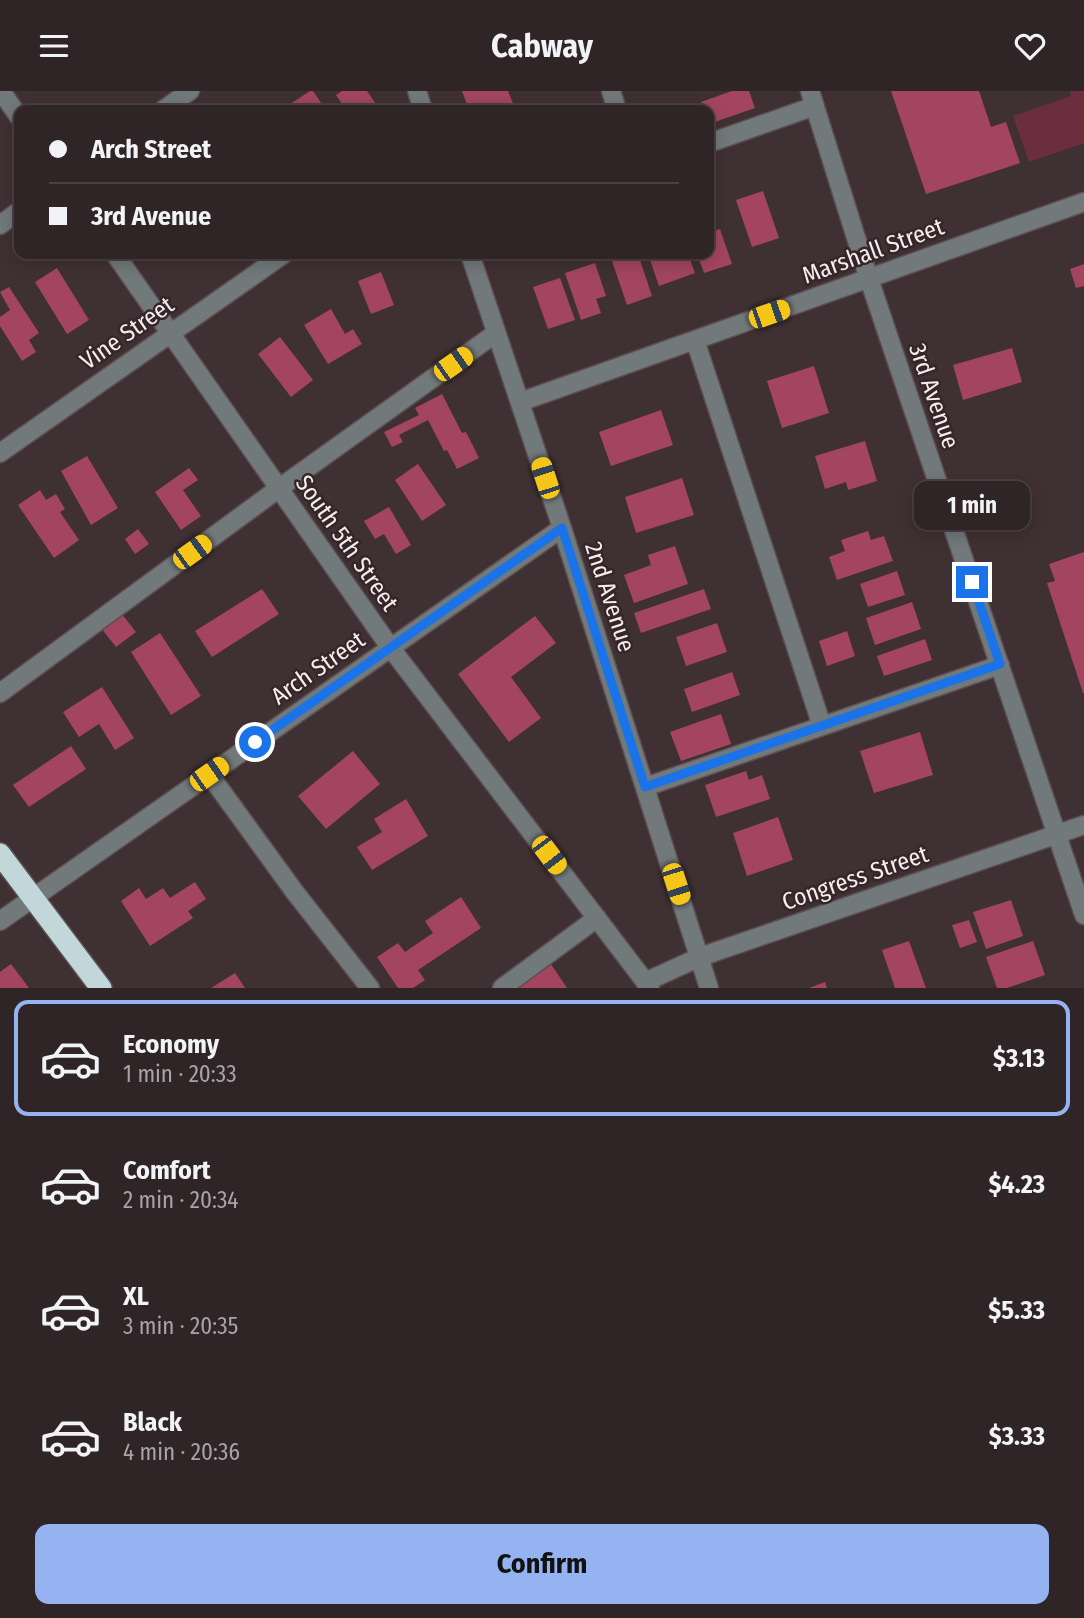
<!DOCTYPE html>
<meta charset="utf-8">
<style>
:root{--surface:#2f2426;--page:#372c2e;--text:#f1f3f6;--muted:#a7a4a7;--line:#4a4143;--accent:#95b2f1}
body{margin:0;font-family:"Fira Sans Condensed",sans-serif;background:var(--page);color:var(--text);height:100vh;display:flex;flex-direction:column;font-size:26px;white-space:nowrap}
*{box-sizing:border-box;margin:0}
p{font-size:23px;color:var(--muted)}
.icon{flex:none;width:38px;height:38px;fill:none;stroke:currentColor;stroke-width:2;stroke-linecap:round;stroke-linejoin:round}
.map{position:relative;height:897px;overflow:hidden}
.details{display:flex;flex-direction:column;background:var(--surface);flex:1}
.details>*{flex:none}
.banner{position:absolute;left:14px;top:14px;width:700px;height:154px;border-radius:14px;box-shadow:0 4px 18px #0003,0 0 0 2px var(--line);display:grid;align-content:center;height:154px;padding:0 35px;background:var(--surface)}
.end{position:absolute;width:32px;height:32px;margin:-16px;border:9px solid #1a73e8;background:#fff;box-shadow:0 0 0 4px #fff}
.from{border-radius:50%}
.bubble{position:absolute;height:49px;border-radius:14px;background:var(--surface);box-shadow:0 4px 18px #0003,0 0 0 2px var(--line);font-size:23px;font-weight:700;line-height:49px;text-align:center}
.car{position:absolute;width:21px;height:42px;margin:-21px -10px;border-radius:9px;box-shadow:0 0 5px 2px #0007;background:linear-gradient(#f5c518 24%,#345 0 40%,#f5c518 0 76%,#345 0 86%,#f5c518 0)}
.banner b{display:flex;align-items:center;gap:24px;height:66px;font-size:26px}
.banner b+b{border-top:2px solid var(--line)}
.banner i{width:18px;height:18px;background:var(--text)}
ul{padding:12px 0 0;list-style:none}
li{display:flex;align-items:center;gap:21px;height:116px;margin:0 14px 10px;padding:0 21px;border:4px solid transparent;border-radius:14px}
li div{flex:1}
li b{display:block;font-size:26px}
li em{font-style:normal;font-weight:700}
li.on{border-color:var(--accent)}
li>.icon{width:63px;height:63px;stroke-width:1.5}
.primary-button{display:flex;gap:14px;margin-top:auto;padding:14px 35px}
.primary-button a{flex:1;height:80px;border-radius:14px;background:var(--accent);color:#111;font-size:28px;font-weight:700;line-height:80px;text-align:center}
header{display:flex;justify-content:space-between;align-items:center;height:91px;padding:0 35px;background:var(--surface);font-size:32px;font-weight:700}
.map>svg:first-child{display:block}
.green{fill:#6b2e3f}
.building{fill:#a34560}
.lines{fill:none;stroke-linecap:round;stroke-linejoin:round}
.minor-casing{stroke:#5c4e51;stroke-width:21}
.highway-casing{stroke:#5c4e51;stroke-width:24}
.minor{stroke:#71797a;stroke-width:18}
.highway{stroke:#c2d7da;stroke-width:21}
.route{stroke:#1a73e8;stroke-width:9}
.labels{text-anchor:middle;stroke-width:5;stroke-linejoin:round;paint-order:stroke}
.street-label{font-size:24px;fill:#f7edef;stroke:#342629}
</style>
<header><svg class="icon" aria-label="menu" viewBox="0 0 24 24"><path d="M4 6h16M4 12h16M4 18h16"/></svg>Cabway<svg class="icon" aria-label="heart" viewBox="0 0 24 24"><path d="M12 20l-8-8c-3-5 5-10 8-4 3-6 11-1 8 4z"/></svg></header>
<div class="map">
<svg width="1084" height="897" viewBox="0 0 1084 897">
<rect width="100%" height="100%" fill="#3f3033"/>
<path class="green" d="M1070,0H1084V52L1029,71L1013,25L1071,5Z"/>
<path class="building" d="M310,0H313L326,19H290L287,15Z
M342,0H367L380,19H346L336,4Z
M462,0H508L514,15L502,19H469Z
M732,0H749L755,17L709,33V19H704L701,11Z
M891,0H979L991,36L1006,31L1020,72L926,103Z
M763,100L779,147L752,156L736,109Z
M720,138L732,173L704,182L697,163H709V142Z
M623,163H638L652,205L627,214L611,167Z
M648,163H688L695,182L659,195Z
M595,172L606,205L596,208L601,222L581,229L565,182Z
M1084,173V195L1076,197L1070,178Z
M57,177L89,229L67,243L35,191Z
M381,181L394,214L371,223L358,190Z
M560,187L575,229L548,238L533,196Z
M9,196L39,242L29,249L36,261L22,270L0,235V226L10,219L0,201Z
M331,218L345,243L353,238L362,253L328,273L304,234Z
M280,246L313,289L291,306L258,263Z
M1012,257L1022,291L963,309L953,274Z
M814,275L829,322L782,337L767,290Z
M442,303L462,342L466,341L479,367L457,378L447,359L444,360L428,329L399,344L403,351L392,356L384,341L419,324L415,317Z
M661,319L673,354L611,375L599,341Z
M865,350L877,390L848,399L846,391L825,398L815,365Z
M87,365L118,417L91,434L61,380Z
M418,373L446,414L422,430L395,389Z
M189,377L198,389L183,399L201,425L181,439L155,401Z
M682,387L694,424L636,442L625,406Z
M40,399L46,409L56,403L65,418L60,421L79,449L54,467L18,414Z
M389,416L411,454L396,463L384,443L375,448L364,430Z
M138,438L149,453L135,463L125,448Z
M868,440L871,449L884,445L893,470L837,489L829,466L845,460L841,449Z
M675,455L688,493L634,512L624,484L651,474L648,464Z
M1084,461V602H1083L1047,492L1055,490L1049,473Z
M897,480L905,504L868,516L860,493Z
M262,498L279,523L212,566L195,540Z
M704,498L711,518L641,542L634,522Z
M912,511L921,538L875,554L866,527Z
M121,522L136,541L116,556L101,537Z
M535,525L556,552L511,586L541,627L509,651L458,583Z
M717,532L727,561L686,575L676,546Z
M847,540L855,565L827,575L819,550Z
M160,542L201,605L171,624L131,561Z
M925,548L932,569L884,585L877,565Z
M732,581L740,604L692,621L684,598Z
M102,596L134,647L115,659L99,633L79,646L63,621Z
M721,623L731,653L681,670L670,641Z
M920,641L933,684L874,702L860,660Z
M71,655L86,678L29,716L13,694Z
M353,660L380,693L326,738L298,705Z
M746,680L749,689L762,684L770,708L716,726L705,694Z
M406,708L428,745L372,779L357,756L382,741L374,728Z
M778,726L793,769L747,785L733,742Z
M195,791L206,808L188,820L193,827L150,855L121,810L139,797L146,808L163,797L170,807Z
M461,806L481,837L418,879L425,889L413,897H398L377,866L398,852L405,861L433,842L425,830Z
M1011,809L1023,845L986,858L973,821Z
M969,829L977,851L960,857L952,834Z
M909,850L926,897H895L882,859Z
M1033,850L1045,884L1007,897H997L986,866Z
M11,873L29,897H0V881Z
M551,873L567,897H516Z
M235,882L245,897H211Z
M825,891L827,897H809Z"/>
<g class="lines">
<defs>
<path id="minor" d="M1,0L19,26
M417,0L423,19
M611,0L617,19
M810,0L869,188L1084,824
M163,19L190,0
M709,52L815,15
M0,134L19,120
M115,163L390,556L650,897
M470,163L562,437L709,897
M695,249L822,635
M520,311L1084,111
M0,362L284,163
M0,602L278,398L496,242
M209,683L294,800L370,897
M645,696L1000,574
M0,830L562,437
M645,891L700,866L1084,734
M502,897L597,827"/>
<path id="highway" d="M0,763L101,897"/>
</defs>
<use href="#minor" class="minor-casing"/>
<use href="#highway" class="highway-casing"/>
<use href="#minor" class="minor"/>
<use href="#highway" class="highway"/>
</g>
<g class="lines">
<path class="route" d="M255,651L562,437L645,696L1000,573L972,491"/>
</g>
<g class="labels">
<g class="street-label">
<text transform="translate(873 160) rotate(-20)" y="8">Marshall Street</text>
<text transform="translate(127 242) rotate(-35)" y="8">Vine Street</text>
<text transform="translate(934 305) rotate(71)" y="8">3rd Avenue</text>
<text transform="translate(347 452) rotate(55)" y="8">South 5th Street</text>
<text transform="translate(610 506) rotate(72)" y="8">2nd Avenue</text>
<text transform="translate(318 577) rotate(-35)" y="8">Arch Street</text>
<text transform="translate(855 787) rotate(-19)" y="8">Congress Street</text>
</g>
</g>
</svg>
<i class="end from" style="left:255px;top:651px"></i>
<i class="end" style="left:972px;top:491px"></i>
<div class="bubble" style="left:914px;top:390px;width:116px">1 min</div>
<i class="car" style="left:769px;top:223px;rotate:71deg"></i>
<i class="car" style="left:453px;top:273px;rotate:55deg"></i>
<i class="car" style="left:545px;top:387px;rotate:342deg"></i>
<i class="car" style="left:192px;top:461px;rotate:54deg"></i>
<i class="car" style="left:209px;top:683px;rotate:55deg"></i>
<i class="car" style="left:549px;top:764px;rotate:143deg"></i>
<i class="car" style="left:676px;top:793px;rotate:162deg"></i>
<div class="banner">
<b><i class="from"></i>Arch Street</b>
<b><i></i>3rd Avenue</b>
</div>
</div>
<section class="details">
<ul>
<li class="on"><svg class="icon" aria-label="car" viewBox="0 0 24 24"><path d="M5 17H2v-5l4-1 3-4h7l3 4 3 1v5h-3M9 17h6M6 11h13"/><circle cx="7" cy="17" r="2"/><circle cx="17" cy="17" r="2"/></svg><div><b>Economy</b><p>1 min · 20:33</p></div><em>$3.13</em></li>
<li><svg class="icon" aria-label="car" viewBox="0 0 24 24"><path d="M5 17H2v-5l4-1 3-4h7l3 4 3 1v5h-3M9 17h6M6 11h13"/><circle cx="7" cy="17" r="2"/><circle cx="17" cy="17" r="2"/></svg><div><b>Comfort</b><p>2 min · 20:34</p></div><em>$4.23</em></li>
<li><svg class="icon" aria-label="car" viewBox="0 0 24 24"><path d="M5 17H2v-5l4-1 3-4h7l3 4 3 1v5h-3M9 17h6M6 11h13"/><circle cx="7" cy="17" r="2"/><circle cx="17" cy="17" r="2"/></svg><div><b>XL</b><p>3 min · 20:35</p></div><em>$5.33</em></li>
<li><svg class="icon" aria-label="car" viewBox="0 0 24 24"><path d="M5 17H2v-5l4-1 3-4h7l3 4 3 1v5h-3M9 17h6M6 11h13"/><circle cx="7" cy="17" r="2"/><circle cx="17" cy="17" r="2"/></svg><div><b>Black</b><p>4 min · 20:36</p></div><em>$3.33</em></li>
</ul>
<div class="primary-button"><a>Confirm</a></div>
</section>
